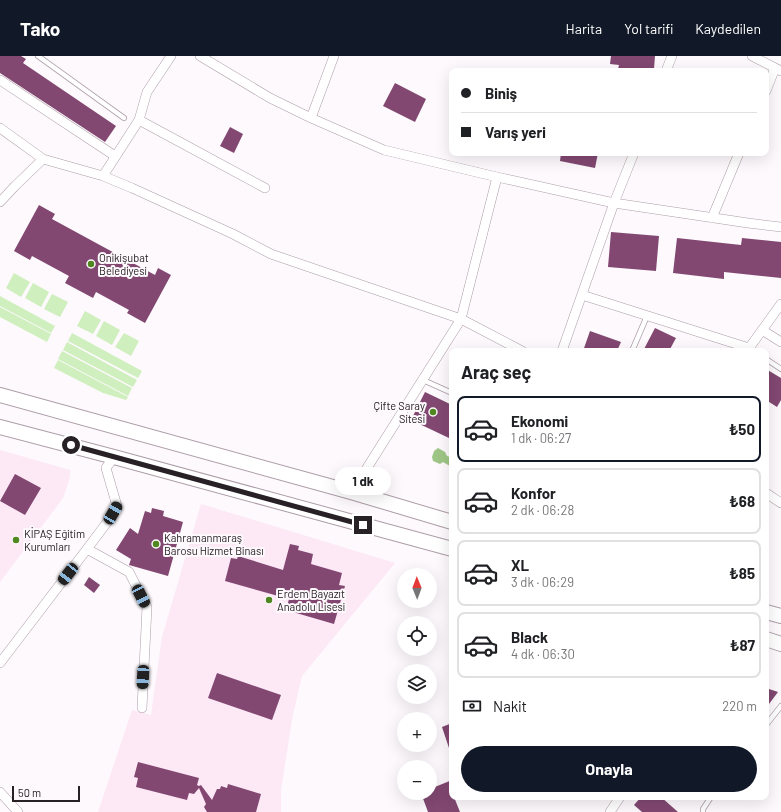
<!DOCTYPE html>
<html lang="tr">
<meta charset="utf-8">
<style>
:root{--surface:#fff;--page:#f2f2f2;--text:#202124;--muted:#757577;--line:#e0e0e0;--accent:#111827}
body{margin:0;font-family:Barlow,sans-serif;background:var(--page);color:var(--text);height:100vh;display:flex;flex-direction:column;font-size:15px;white-space:nowrap}
*{box-sizing:border-box;margin:0}
p{font-size:13px;color:var(--muted)}
.icon{flex:none;width:22px;height:22px;fill:none;stroke:currentColor;stroke-width:2;stroke-linecap:round;stroke-linejoin:round}
.map{position:relative;flex:1;overflow:hidden}
.panel{position:absolute;left:449px;top:292px;width:320px;height:452px;display:flex;flex-direction:column;background:var(--surface);border-radius:8px;box-shadow:0 4px 16px #0002}
.panel>*{flex:none}
.guide{position:absolute;left:449px;top:12px;width:320px;height:88px;border-radius:8px;box-shadow:0 4px 16px #0002;display:grid;align-content:center;height:88px;padding:0 12px;background:var(--surface)}
.needle{width:26px;rotate:359deg}
.fabs{position:absolute;left:397px;top:512px;display:grid;gap:8px}
.fabs a{display:grid;place-items:center;width:40px;height:40px;border-radius:50%;background:var(--surface);box-shadow:0 4px 16px #0002;font-size:20px}
.scale{position:absolute;left:12px;bottom:10px;width:68px;box-sizing:border-box;padding-left:4px;border:2px solid #272025;border-top:0;font-size:11px;line-height:14px;white-space:nowrap;color:#272025;-webkit-text-stroke:3px #fdf9fc;paint-order:stroke}
.end{position:absolute;width:18px;height:18px;margin:-9px;border:5px solid #272025;background:#fff;box-shadow:0 0 0 2px #fff}
.from{border-radius:50%}
.bubble{position:absolute;height:28px;border-radius:14px;background:var(--surface);box-shadow:0 4px 16px #0002;font-size:13px;font-weight:700;line-height:28px;text-align:center}
.car{position:absolute;width:12px;height:24px;margin:-12px -6px;border-radius:5px;box-shadow:0 0 3px 1px #0007;background:linear-gradient(#222 24%,#8ab4d8 0 40%,#222 0 76%,#8ab4d8 0 86%,#222 0)}
.guide b{display:flex;align-items:center;gap:14px;height:38px;font-size:15px}
.guide b+b{border-top:1px solid var(--line)}
.guide i{width:10px;height:10px;background:var(--text)}
ul{padding:0;list-style:none}
li{display:flex;align-items:center;gap:12px;height:66px;margin:0 8px 6px;padding:0 4px;border:2px solid var(--line);border-radius:8px}
li div{flex:1}
li b{display:block;font-size:15px}
li em{font-style:normal;font-weight:700}
li.active{border-color:var(--accent)}
li>.icon{width:36px;height:36px;stroke-width:1.5}
h2{padding:0 12px;font-size:18px;line-height:48px}
.pay{display:flex;align-items:center;gap:10px;height:44px;padding:0 12px;font-size:15px}
.pay p{margin-inline-start:auto}
.primary-button{display:flex;gap:8px;margin-top:auto;padding:8px 12px}
.primary-button a{flex:1;height:46px;border-radius:24px;background:var(--accent);color:#fff;font-size:16px;font-weight:700;line-height:46px;text-align:center}
header{display:flex;align-items:center;gap:24px;box-sizing:border-box;height:56px;padding:0 20px;background:var(--accent);color:#fff}
header strong{font-size:19px}
nav{display:flex;gap:22px;margin-inline-start:auto;font-size:14px}
.map>svg:first-child{display:block}
.built{fill:#fde8f6}
.green{fill:#d0efbe}
.water{fill:#9ec686}
.building{fill:#824872}
.lines{fill:none;stroke-linecap:round;stroke-linejoin:round}
.lane-casing{stroke:#ae9da8;stroke-width:6}
.street-casing{stroke:#ae9da8;stroke-width:10}
.primary-casing{stroke:#ae9da8;stroke-width:16}
.lane{stroke:#fff;stroke-width:4.5}
.street{stroke:#fff;stroke-width:9}
.primary{stroke:#fff;stroke-width:14}
.route{stroke:#272025;stroke-width:5}
.poi-dot{fill:#508721;stroke:#fdf9fc;stroke-width:1.5}
.labels{text-anchor:middle;stroke-width:4;stroke-linejoin:round;paint-order:stroke}
.poi-label{font-size:11px;fill:#272025;stroke:#fdf9fc;text-anchor:start}
</style>
<header>
<strong>Tako</strong>
<nav><a>Harita</a><a>Yol tarifi</a><a>Kaydedilen</a></nav>
</header>
<div class="map">
<svg width="781" height="756" viewBox="0 0 781 756">
<rect width="100%" height="100%" fill="#fdf9fc"/>
<path class="built" d="M0,394L70,414V421L63,442L0,526Z
M201,448L395,507L302,620L293,658L281,734V756H98L132,654L151,659L162,581Z"/>
<path class="green" d="M14,217L30,226L21,241L6,232Z
M33,227L49,236L41,251L25,242Z
M52,238L68,246L60,261L44,253Z
M0,240L55,270L51,277L0,250Z
M0,251L51,278L47,286L0,261Z
M85,255L101,264L93,278L77,270Z
M104,265L120,274L112,289L96,280Z
M72,277L142,315L138,322L68,285Z
M124,277L139,285L131,300L115,291Z
M67,286L137,324L133,331L63,294Z
M62,295L132,332L128,340L58,303Z
M58,304L128,341L126,344L103,337L54,312Z"/>
<path class="water" d="M438,392L445,396L447,400L452,402V414L450,410L443,406L440,408L433,405L432,401L434,395Z"/>
<path class="building" d="M0,0H21L26,3L23,7L116,70L105,86L0,17Z
M611,0H655L654,13L645,12V15H641L618,13L619,9L610,8Z
M395,27L426,43L415,66L383,50Z
M230,71L243,78L234,97L220,90Z
M561,97H598L595,112L560,105Z
M39,149L55,158L52,163L155,219L158,212L171,219L145,267L127,257L129,254L96,236L93,242L65,227L69,220L32,200L30,204L14,195Z
M611,176L659,180L656,215L608,211Z
M677,182L741,189L742,182L781,186V222L724,216V223L673,217Z
M655,272L676,282L669,295H643Z
M590,275L621,286L617,295H583Z
M766,313L781,322V344L777,351L766,344Z
M425,336L452,349V375L449,382L411,364Z
M15,418L41,432L25,459L0,445Z
M152,452L164,455L163,460L183,466L168,520L129,509L131,503L116,494L130,472L138,478L145,455L151,457Z
M290,488L299,490L298,494L313,498L311,508L342,517L339,529L345,530L334,568L286,554L289,543L225,525L231,502L237,503L238,500L283,514Z
M89,521L100,529L94,537L84,529Z
M217,617L281,639L272,664L208,642Z
M766,632L778,636L766,652Z
M452,667V697L451,698L442,671Z
M138,706L199,722L197,729L199,730L201,729L212,744L217,733H220L221,730L227,732L228,728L261,738L256,756H207L204,751L206,748L199,732L194,738L189,737L187,744L136,731L138,722L134,721Z
M452,724V741H454L460,756H428L421,737H430V733Z
M641,741H661L678,756H642L634,749Z"/>
<g class="lines">
<defs>
<path id="lane" d="M38,0L124,62
M632,295L647,260
M766,303L781,313
M423,324L452,337
M766,669L781,650
M703,756V753L711,741"/>
<path id="street" d="M200,0L270,42L311,62L384,94L497,121L614,147L748,167L781,171
M752,0L781,15
M666,15L672,0
M0,24L115,100
M766,35L775,12
M311,62L334,0
M139,64L265,132
M0,72L43,103L103,120L132,132L233,178L271,198L461,263L522,295
M103,120L139,64L147,36L171,0
M0,146L15,130L43,103
M712,162L739,97
M582,239L749,292
M762,274L781,286
M562,295L614,147L634,97
M747,295L781,248
M351,436L360,423L461,263L497,121
M766,437L781,447
M87,493L129,516L147,551L142,652
M0,607L87,493L108,465L117,450L106,412L114,401
M0,736L18,756
M610,756L620,741"/>
<path id="primary" d="M0,339L351,436L452,466
M0,371L114,401L452,493
M766,556L781,560
M766,583L781,588"/>
</defs>
<use href="#lane" class="lane-casing"/>
<use href="#street" class="street-casing"/>
<use href="#primary" class="primary-casing"/>
<use href="#lane" class="lane"/>
<use href="#street" class="street"/>
<use href="#primary" class="primary"/>
</g>
<g class="lines">
<path class="route" d="M71,389L363,469"/>
</g>
<g class="poi-dot">
<circle cx="91" cy="208" r="4"/>
<circle cx="433" cy="356" r="4"/>
<circle cx="16" cy="484" r="4"/>
<circle cx="156" cy="488" r="4"/>
<circle cx="269" cy="544" r="4"/>
</g>
<g class="labels">
<g class="poi-label">
<text x="99" y="206">Onikişubat<tspan x="99" dy="13">Belediyesi</tspan></text>
<text x="425" y="354" text-anchor="end">Çifte Saray<tspan x="425" dy="13">Sitesi</tspan></text>
<text x="24" y="482">KİPAŞ Eğitim<tspan x="24" dy="13">Kurumları</tspan></text>
<text x="164" y="486">Kahramanmaraş<tspan x="164" dy="13">Barosu Hizmet Binası</tspan></text>
<text x="277" y="542">Erdem Bayazıt<tspan x="277" dy="13">Anadolu Lisesi</tspan></text>
</g>
</g>
</svg>
<div class="fabs">
<a><svg class="needle" viewBox="-14 -14 28 28"><path d="M0-13l5 13h-10z" fill="#e53935"/><path d="M0 13l5-13h-10z" fill="#757577"/></svg></a>
<a><svg class="icon" aria-label="locate" viewBox="0 0 24 24"><circle cx="12" cy="12" r="6"/><path d="M12 2v4M12 18v4M2 12h4M18 12h4"/></svg></a>
<a><svg class="icon" aria-label="layers" viewBox="0 0 24 24"><path d="M12 4l9 5-9 5-9-5zM3 14l9 5 9-5"/></svg></a>
<a>+</a>
<a>−</a>
</div>
<div class="scale">50 m</div>
<i class="end from" style="left:71px;top:389px"></i>
<i class="end" style="left:363px;top:469px"></i>
<div class="bubble" style="left:335px;top:411px;width:56px">1 dk</div>
<i class="car" style="left:113px;top:457px;rotate:30deg"></i>
<i class="car" style="left:68px;top:518px;rotate:218deg"></i>
<i class="car" style="left:141px;top:540px;rotate:153deg"></i>
<i class="car" style="left:143px;top:621px;rotate:183deg"></i>
<div class="guide">
<b><i class="from"></i>Biniş</b>
<b><i></i>Varış yeri</b>
</div>
<section class="panel">
<h2>Araç seç</h2>
<ul>
<li class="active"><svg class="icon" aria-label="car" viewBox="0 0 24 24"><path d="M5 17H2v-5l4-1 3-4h7l3 4 3 1v5h-3M9 17h6M6 11h13"/><circle cx="7" cy="17" r="2"/><circle cx="17" cy="17" r="2"/></svg><div><b>Ekonomi</b><p>1 dk · 06:27</p></div><em>₺50</em></li>
<li><svg class="icon" aria-label="car" viewBox="0 0 24 24"><path d="M5 17H2v-5l4-1 3-4h7l3 4 3 1v5h-3M9 17h6M6 11h13"/><circle cx="7" cy="17" r="2"/><circle cx="17" cy="17" r="2"/></svg><div><b>Konfor</b><p>2 dk · 06:28</p></div><em>₺68</em></li>
<li><svg class="icon" aria-label="car" viewBox="0 0 24 24"><path d="M5 17H2v-5l4-1 3-4h7l3 4 3 1v5h-3M9 17h6M6 11h13"/><circle cx="7" cy="17" r="2"/><circle cx="17" cy="17" r="2"/></svg><div><b>XL</b><p>3 dk · 06:29</p></div><em>₺85</em></li>
<li><svg class="icon" aria-label="car" viewBox="0 0 24 24"><path d="M5 17H2v-5l4-1 3-4h7l3 4 3 1v5h-3M9 17h6M6 11h13"/><circle cx="7" cy="17" r="2"/><circle cx="17" cy="17" r="2"/></svg><div><b>Black</b><p>4 dk · 06:30</p></div><em>₺87</em></li>
</ul>
<div class="pay"><svg class="icon" aria-label="cash" viewBox="0 0 24 24"><path d="M3 7h18v10H3z"/><circle cx="12" cy="12" r="2"/></svg>Nakit<p>220 m</p></div>
<div class="primary-button"><a>Onayla</a></div>
</section>
</div>
